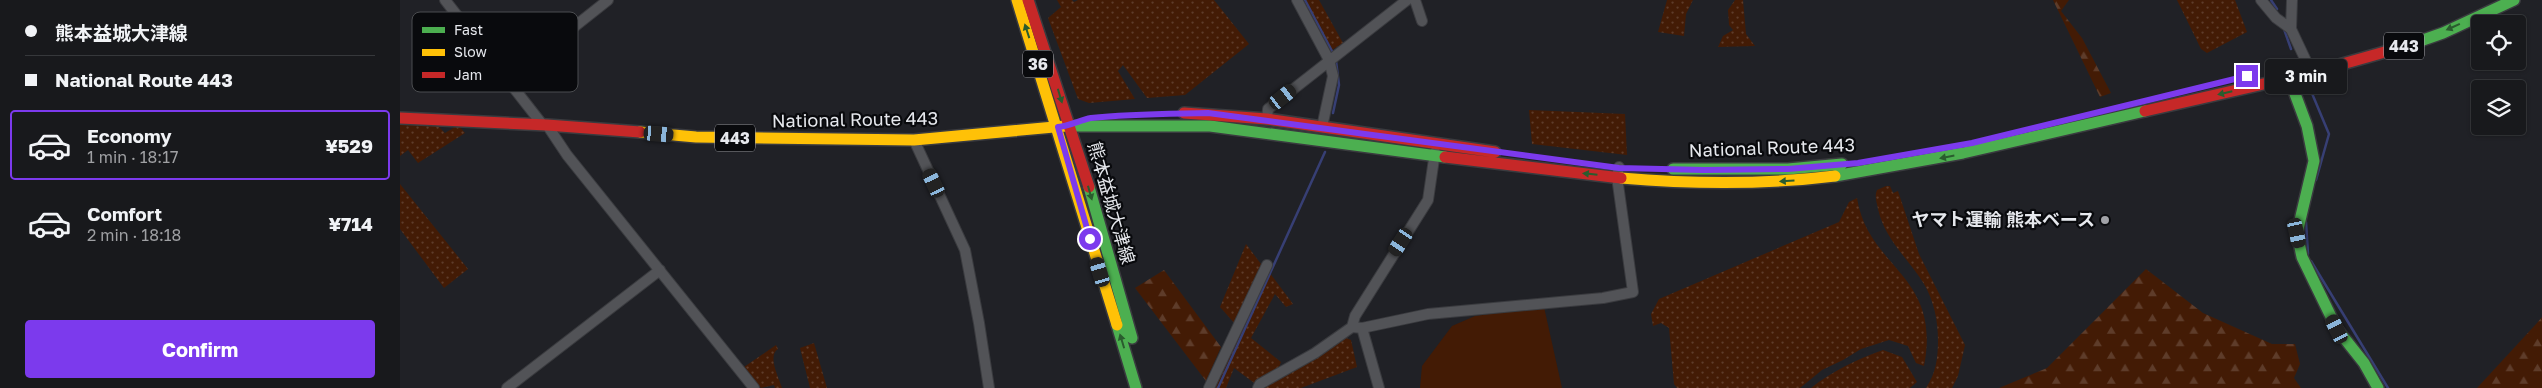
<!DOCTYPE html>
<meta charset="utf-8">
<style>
:root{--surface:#18191c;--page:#252629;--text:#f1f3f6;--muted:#9fa0a3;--line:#36383b;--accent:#7c3aed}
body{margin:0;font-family:"Golos Text","Noto Sans JP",sans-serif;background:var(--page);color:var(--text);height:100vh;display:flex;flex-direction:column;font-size:19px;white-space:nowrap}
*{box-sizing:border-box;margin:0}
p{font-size:16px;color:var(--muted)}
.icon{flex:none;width:28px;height:28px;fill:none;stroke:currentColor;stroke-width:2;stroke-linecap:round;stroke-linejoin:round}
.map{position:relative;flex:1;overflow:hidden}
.sheet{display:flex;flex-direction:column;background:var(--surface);width:400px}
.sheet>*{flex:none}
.hud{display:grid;align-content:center;height:110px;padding:0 25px;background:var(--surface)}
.buttons{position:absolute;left:2071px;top:15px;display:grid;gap:10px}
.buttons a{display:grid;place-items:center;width:55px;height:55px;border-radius:5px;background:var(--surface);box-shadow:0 1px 4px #0004,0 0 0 1px var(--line);font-size:25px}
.end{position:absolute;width:22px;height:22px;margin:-11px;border:6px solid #7c3aed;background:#fff;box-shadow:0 0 0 2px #fff}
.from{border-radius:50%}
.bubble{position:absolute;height:35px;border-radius:5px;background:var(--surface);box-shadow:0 1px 4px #0004,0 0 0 1px var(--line);font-size:16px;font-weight:700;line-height:35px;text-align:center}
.car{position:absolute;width:15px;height:30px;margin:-15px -8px;border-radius:6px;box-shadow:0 0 4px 1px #0007;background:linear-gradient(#222 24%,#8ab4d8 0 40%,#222 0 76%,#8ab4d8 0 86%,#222 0)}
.hud b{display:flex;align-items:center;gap:18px;height:48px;font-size:19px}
.hud b+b{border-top:1px solid var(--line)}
.hud i{width:12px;height:12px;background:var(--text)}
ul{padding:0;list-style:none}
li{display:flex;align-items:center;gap:15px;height:70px;margin:0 10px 8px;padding:0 15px;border:2px solid transparent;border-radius:5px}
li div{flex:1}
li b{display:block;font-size:19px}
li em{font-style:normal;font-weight:700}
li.selected{border-color:var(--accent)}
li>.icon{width:45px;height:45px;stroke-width:1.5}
.button{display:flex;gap:10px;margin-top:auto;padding:10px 25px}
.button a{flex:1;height:58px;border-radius:5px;background:var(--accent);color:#fff;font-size:20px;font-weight:700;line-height:58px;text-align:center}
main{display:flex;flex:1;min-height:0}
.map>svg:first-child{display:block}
.grass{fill:url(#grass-dots)}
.forest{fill:url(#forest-firs)}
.pitch{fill:#431b05}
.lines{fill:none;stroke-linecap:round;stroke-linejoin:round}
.stream{stroke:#373f74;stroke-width:2.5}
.street-casing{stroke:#3a3b3f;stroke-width:12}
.fast-casing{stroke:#3a3b3f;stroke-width:14}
.slow-casing{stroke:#3a3b3f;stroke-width:14}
.jam-casing{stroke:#3a3b3f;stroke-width:14}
.street{stroke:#525357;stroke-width:10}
.fast{stroke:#4caf50;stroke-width:11}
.slow{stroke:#ffc107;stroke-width:11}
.jam{stroke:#c62828;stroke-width:11}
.oneway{fill:#2a5c2e}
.route{stroke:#7c3aed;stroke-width:6}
.poi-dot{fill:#a1a2a7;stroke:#090a0d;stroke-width:2}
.labels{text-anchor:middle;stroke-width:4.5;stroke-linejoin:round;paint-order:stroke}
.shield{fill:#090a0d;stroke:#a4a5aa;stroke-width:1}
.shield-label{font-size:16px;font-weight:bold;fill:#e6e8ed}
.street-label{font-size:18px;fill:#e6e8ed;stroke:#090a0d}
.poi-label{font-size:18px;font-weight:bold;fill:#e6e8ed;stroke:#090a0d;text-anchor:end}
.key{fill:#090a0d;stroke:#4b4d50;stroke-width:1}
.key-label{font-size:14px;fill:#e6e8ed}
</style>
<main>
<section class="sheet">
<div class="hud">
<b><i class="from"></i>熊本益城大津線</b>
<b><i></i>National Route 443</b>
</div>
<ul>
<li class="selected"><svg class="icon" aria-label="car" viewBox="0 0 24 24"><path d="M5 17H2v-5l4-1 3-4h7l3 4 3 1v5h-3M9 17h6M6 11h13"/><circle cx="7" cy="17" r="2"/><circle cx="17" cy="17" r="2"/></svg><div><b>Economy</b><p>1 min · 18:17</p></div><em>¥529</em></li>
<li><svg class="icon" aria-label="car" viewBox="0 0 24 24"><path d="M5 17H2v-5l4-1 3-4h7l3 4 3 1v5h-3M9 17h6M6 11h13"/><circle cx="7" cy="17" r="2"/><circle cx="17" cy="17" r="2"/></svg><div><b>Comfort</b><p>2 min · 18:18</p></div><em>¥714</em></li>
</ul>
<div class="button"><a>Confirm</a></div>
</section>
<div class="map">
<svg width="2142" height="388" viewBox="0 0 2142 388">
<defs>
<pattern id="grass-dots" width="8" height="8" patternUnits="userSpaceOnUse" patternTransform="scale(1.25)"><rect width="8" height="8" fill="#431b05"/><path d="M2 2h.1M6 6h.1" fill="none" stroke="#5e3c2a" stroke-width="1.8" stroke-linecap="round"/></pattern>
<pattern id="forest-firs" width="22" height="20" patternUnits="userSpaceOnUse" patternTransform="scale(1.25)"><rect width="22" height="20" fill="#431b05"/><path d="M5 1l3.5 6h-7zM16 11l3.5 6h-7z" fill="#5e3c2a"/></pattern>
</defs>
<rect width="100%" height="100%" fill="#202126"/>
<path class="grass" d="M657,0H672L674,2L678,0H814L849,44L785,95L747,98L723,65L718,71L735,99L689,103L678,99L648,18L661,7Z
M901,0H919L943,43L929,52Z
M1267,0H1293L1286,14L1284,36L1258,32Z
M1335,0H1343L1346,34L1355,46L1318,47L1323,36L1333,30L1329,25L1328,10Z
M1777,0H1835L1847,32L1807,53L1801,49Z
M1129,110L1225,114L1227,155L1132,144Z
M0,121L35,123L45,133L58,125L65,133L18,163L8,150L0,156Z
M0,184L68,269L44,288L0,229Z
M1486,186H1490L1493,193L1498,191L1519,254L1565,345L1558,376L1552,388H1526C1536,373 1538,358 1538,340C1538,321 1534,301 1524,284C1508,258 1485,240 1478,209C1477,202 1474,197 1477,190Z
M1457,198C1468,269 1542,274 1524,366L1516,363L1508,346L1489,340L1461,349L1443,360L1422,370L1400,388H1277L1274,384L1269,328L1261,323L1253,326L1251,314L1259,299L1439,222L1449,202Z
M846,244L861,264L860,272L835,324L820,307Z
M869,272L893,304L886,307L875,294L851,338L881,362L878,370L916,357L946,338L951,340L957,367L901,388H861L834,368L826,388H813Z
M414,343L427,388H410L400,348Z
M376,345L378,349C367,356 379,378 382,388H375L374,385L361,388L344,367Z
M1483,350L1502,357L1517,382L1510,388H1411C1432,371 1458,359 1483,350Z"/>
<path class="forest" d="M1653,0H1669L1661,11L1682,38L1711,93L1700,97Z
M1746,269L1803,313L1872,344H1895L1900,364L1894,378L1901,388H1599L1647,368Z
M764,270L821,347L806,381L735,288Z
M2142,317V388H2077L2137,323Z"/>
<path class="pitch" d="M1144,307L1162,388H1020L1022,366L1052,326L1075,316Z"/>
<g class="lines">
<path class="stream" d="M905,0L933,53
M1871,0L1877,9
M1884,29L1891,49
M1911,91L1929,134L1916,180
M933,113L939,85L936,61
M1906,222L1908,254
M1911,261L1988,388
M818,388L925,152"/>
<defs>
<path id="street" d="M45,0L142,124
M897,0L929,60L933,76L922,127
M1015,0L1022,21
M1861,0L1876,18L1891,29
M1892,0L1891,29L1907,63
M107,80L208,0
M867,119L868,109L1007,0
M147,125L167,155L354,388
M514,140L565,250L579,323L589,388
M952,327L962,328L1028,314L1203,298L1233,292L1217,177L1219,167
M962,328L979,388
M107,388L260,270
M809,388L867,265
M858,388L860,384L915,353L952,327L955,316L1028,200L1035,152"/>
<path id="fast" d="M2006,46L2043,33L2114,0
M1885,67L1907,126L1914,161L1897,233L1902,257L1937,329L1964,363L1978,388
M665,126H810L1045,157
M1273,169H1388L1442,164
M1435,176L1563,153L1745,111
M689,187L732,338
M717,325L736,388"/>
<path id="slow" d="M617,0L717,325
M240,132L296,137L514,140L665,126
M1221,178C1292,184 1363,185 1435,176"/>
<path id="jam" d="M628,0L689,187
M1745,111L1907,74L2006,46
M784,113L867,119L1095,152
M0,118L147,125L240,132
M1045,157L1221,178"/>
</defs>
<use href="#street" class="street-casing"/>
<use href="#fast" class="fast-casing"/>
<use href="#slow" class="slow-casing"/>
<use href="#jam" class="jam-casing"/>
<use href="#street" class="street"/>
<use href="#fast" class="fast"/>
<use href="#slow" class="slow"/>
<use href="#jam" class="jam"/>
</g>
<defs><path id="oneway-solid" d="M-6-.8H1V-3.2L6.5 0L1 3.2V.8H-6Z" transform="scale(1.25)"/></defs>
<g class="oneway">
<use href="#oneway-solid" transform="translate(2053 27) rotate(156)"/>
<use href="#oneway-solid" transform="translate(627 31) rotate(-108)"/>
<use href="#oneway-solid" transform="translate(1825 93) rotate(167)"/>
<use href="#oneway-solid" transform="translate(660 96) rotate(73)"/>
<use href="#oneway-solid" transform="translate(1547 157) rotate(169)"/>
<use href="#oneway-solid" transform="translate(1190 174) rotate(-174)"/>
<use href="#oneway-solid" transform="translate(1387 181) rotate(177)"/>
<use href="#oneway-solid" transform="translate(690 193) rotate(74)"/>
<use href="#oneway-solid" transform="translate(722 341) rotate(-107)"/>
</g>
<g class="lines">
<path class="route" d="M690,239L658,127C670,126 680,120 691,118C730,114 769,114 808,113L1219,168L1304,170L1388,169L1458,163L1572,143L1847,76"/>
</g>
<circle class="poi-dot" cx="1705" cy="220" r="5"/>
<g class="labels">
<g class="shield">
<rect x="1984" y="32.5" width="40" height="27" rx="4"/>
<rect x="623" y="50.5" width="30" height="27" rx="4"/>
<rect x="315" y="124.5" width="40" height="27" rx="4"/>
</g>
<g class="shield-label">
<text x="2004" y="52">443</text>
<text x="638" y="70">36</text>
<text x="335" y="144">443</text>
</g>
<g class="street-label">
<text transform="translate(455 120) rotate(-1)" y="6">National Route 443</text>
<text transform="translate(1372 148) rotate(-2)" y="6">National Route 443</text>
<text transform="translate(711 203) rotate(74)" y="6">熊本益城大津線</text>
</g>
<g class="poi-label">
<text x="1695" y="226">ヤマト運輸 熊本ベース</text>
</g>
</g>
<rect x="12" y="12" width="166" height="80" rx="8" class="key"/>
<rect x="22" y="27" width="23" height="6" fill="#4caf50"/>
<rect x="22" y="49" width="23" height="7" fill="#ffc107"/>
<rect x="22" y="72" width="23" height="6" fill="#c62828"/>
<g class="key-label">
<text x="54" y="35">Fast</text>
<text x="54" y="57">Slow</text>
<text x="54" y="80">Jam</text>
</g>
</svg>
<div class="buttons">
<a><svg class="icon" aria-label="locate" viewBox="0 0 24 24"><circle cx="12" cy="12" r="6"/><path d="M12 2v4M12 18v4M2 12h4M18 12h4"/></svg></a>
<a><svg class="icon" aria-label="layers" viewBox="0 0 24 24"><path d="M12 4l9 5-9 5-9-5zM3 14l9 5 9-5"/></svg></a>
</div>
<i class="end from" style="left:690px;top:239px"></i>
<i class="end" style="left:1847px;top:76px"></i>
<div class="bubble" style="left:1865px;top:59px;width:82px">3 min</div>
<i class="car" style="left:883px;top:97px;rotate:52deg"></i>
<i class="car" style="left:259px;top:134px;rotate:95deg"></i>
<i class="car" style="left:534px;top:183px;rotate:335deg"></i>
<i class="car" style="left:1897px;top:233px;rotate:168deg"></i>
<i class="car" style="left:1001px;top:242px;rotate:213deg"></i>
<i class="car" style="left:700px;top:272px;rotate:343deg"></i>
<i class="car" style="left:1937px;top:329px;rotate:334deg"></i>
</div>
</main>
